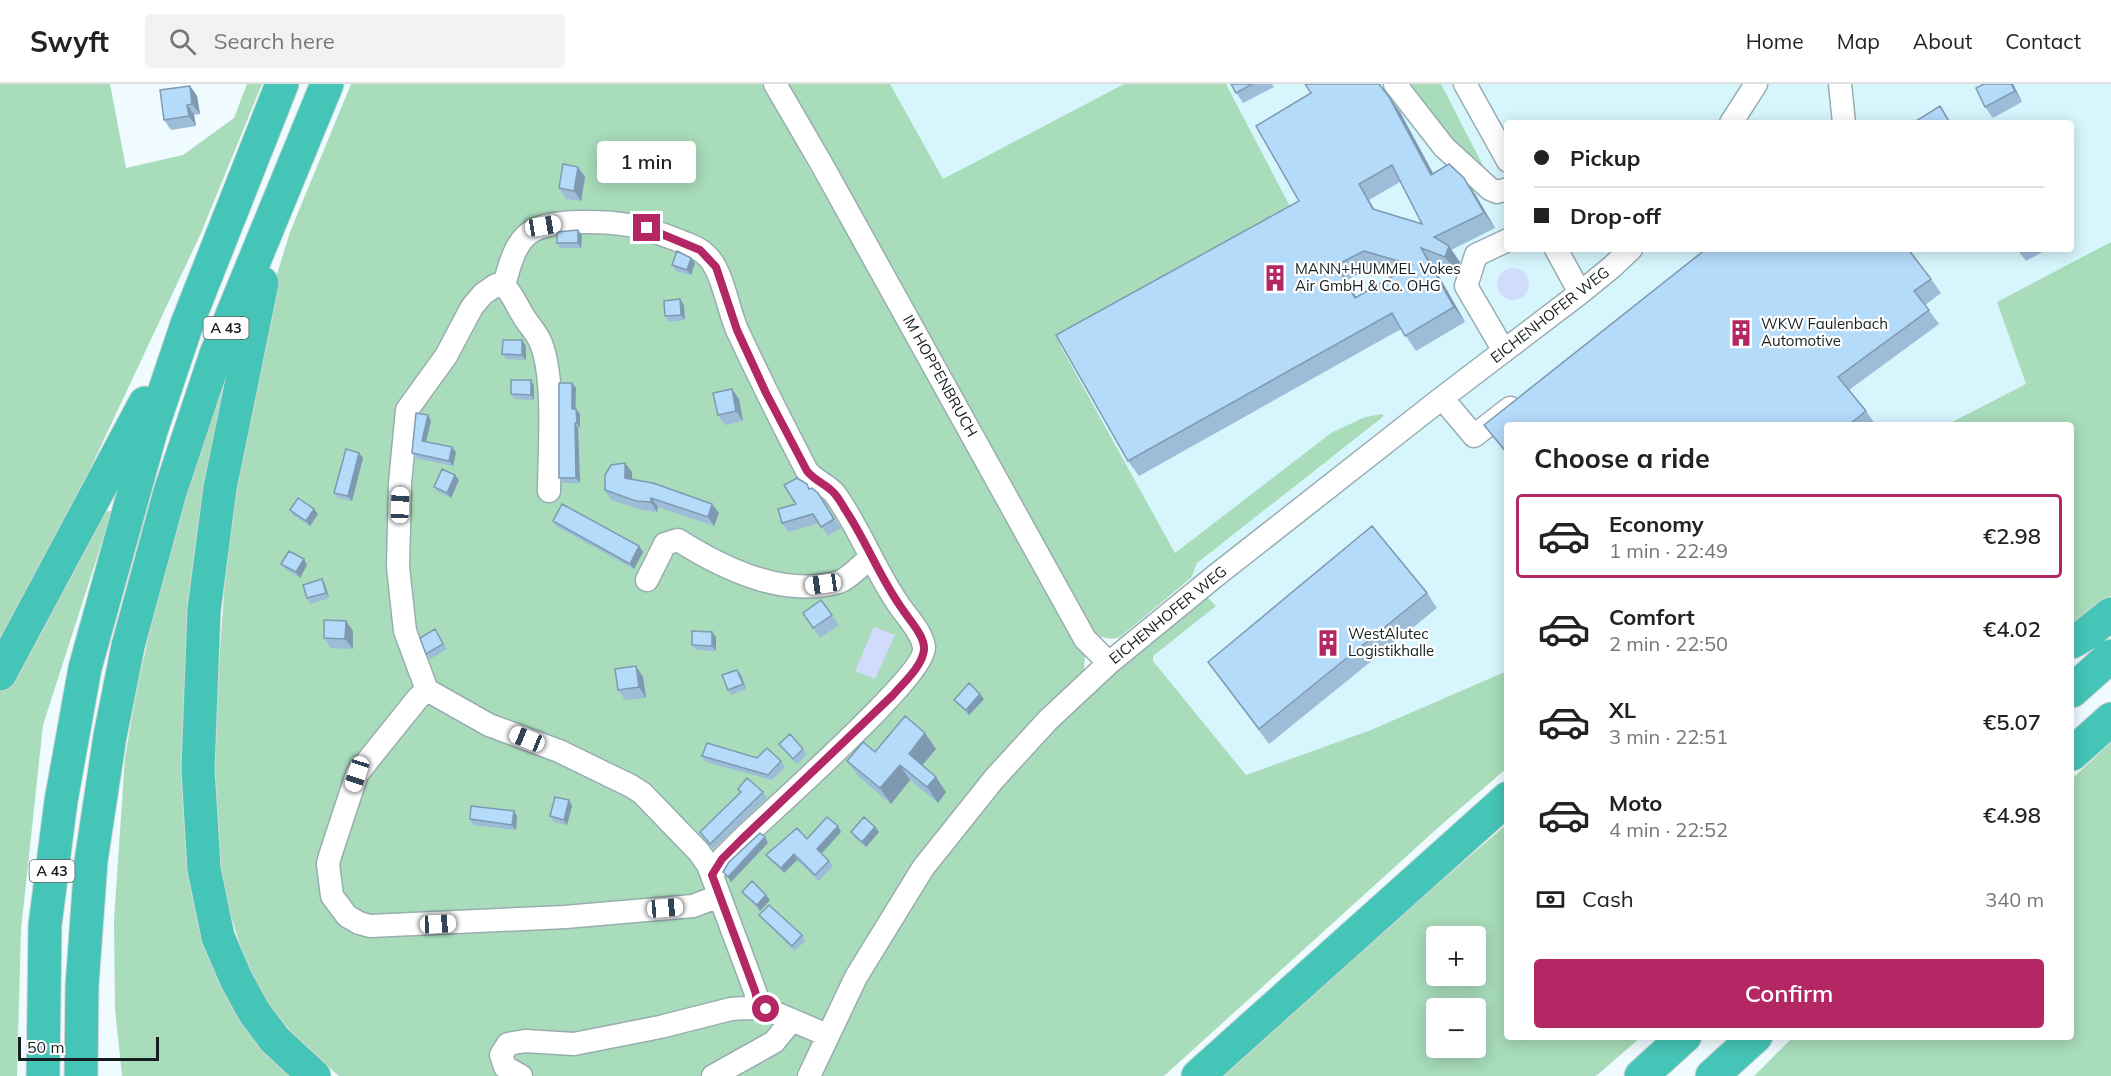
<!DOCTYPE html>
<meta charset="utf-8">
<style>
:root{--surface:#fff;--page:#f2f2f2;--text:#222;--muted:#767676;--line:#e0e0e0;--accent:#b32864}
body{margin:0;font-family:Mulish,sans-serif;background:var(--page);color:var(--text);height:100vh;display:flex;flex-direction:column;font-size:22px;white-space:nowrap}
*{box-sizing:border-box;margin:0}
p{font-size:20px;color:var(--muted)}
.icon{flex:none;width:33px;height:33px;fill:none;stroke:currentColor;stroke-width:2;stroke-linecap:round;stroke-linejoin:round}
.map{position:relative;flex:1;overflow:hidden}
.side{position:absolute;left:1504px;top:338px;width:570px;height:618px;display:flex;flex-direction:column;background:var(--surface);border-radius:6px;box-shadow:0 3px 15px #0003}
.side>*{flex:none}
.top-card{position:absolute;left:1504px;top:36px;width:570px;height:132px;border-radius:6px;box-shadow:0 3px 15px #0003;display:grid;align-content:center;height:132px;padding:0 30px;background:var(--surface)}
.fabs{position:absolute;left:1426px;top:842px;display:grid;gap:12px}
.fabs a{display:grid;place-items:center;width:60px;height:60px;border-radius:6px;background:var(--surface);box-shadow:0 3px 15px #0003;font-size:30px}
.scale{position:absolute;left:18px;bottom:15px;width:141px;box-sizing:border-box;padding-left:6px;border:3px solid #161e20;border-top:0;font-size:16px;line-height:21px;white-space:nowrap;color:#161e20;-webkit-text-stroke:4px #fff;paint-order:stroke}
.end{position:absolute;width:27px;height:27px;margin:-14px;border:8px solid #b32864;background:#fff;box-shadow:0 0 0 3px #fff}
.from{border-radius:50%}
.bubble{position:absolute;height:42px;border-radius:6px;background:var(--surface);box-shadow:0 3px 15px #0003;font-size:20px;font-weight:600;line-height:42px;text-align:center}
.car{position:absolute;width:18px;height:36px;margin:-18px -9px;border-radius:8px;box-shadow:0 0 4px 2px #0007;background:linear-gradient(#fff 24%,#345 0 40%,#fff 0 76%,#345 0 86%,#fff 0)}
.top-card b{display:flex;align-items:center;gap:21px;height:57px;font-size:22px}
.top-card b+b{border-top:2px solid var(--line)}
.top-card i{width:15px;height:15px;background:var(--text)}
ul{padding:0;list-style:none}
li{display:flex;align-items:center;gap:18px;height:84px;margin:0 12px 9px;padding:0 18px;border:3px solid transparent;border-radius:6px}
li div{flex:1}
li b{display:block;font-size:22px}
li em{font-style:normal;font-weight:600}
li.active{border-color:var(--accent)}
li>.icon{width:54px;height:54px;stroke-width:1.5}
h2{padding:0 30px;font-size:27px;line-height:72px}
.pay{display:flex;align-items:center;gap:15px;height:66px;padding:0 30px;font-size:22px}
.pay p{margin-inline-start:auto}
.cta{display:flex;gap:12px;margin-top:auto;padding:12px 30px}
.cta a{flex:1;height:69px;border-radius:6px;background:var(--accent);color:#fff;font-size:24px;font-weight:600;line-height:69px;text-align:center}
header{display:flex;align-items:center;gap:36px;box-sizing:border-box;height:84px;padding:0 30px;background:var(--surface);border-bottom:2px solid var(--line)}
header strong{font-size:28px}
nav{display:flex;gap:33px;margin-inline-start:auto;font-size:21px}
.search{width:420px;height:54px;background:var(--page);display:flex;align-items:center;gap:15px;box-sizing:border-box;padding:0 21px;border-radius:6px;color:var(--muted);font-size:22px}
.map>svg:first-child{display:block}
.built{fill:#d6f5fd;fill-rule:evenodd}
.green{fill:#a8dcba;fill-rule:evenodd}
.water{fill:#d2dbfb}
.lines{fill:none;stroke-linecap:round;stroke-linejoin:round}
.minor-casing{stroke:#98adb1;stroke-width:25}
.highway-casing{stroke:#d5d6d7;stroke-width:35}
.minor{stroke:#fff;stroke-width:22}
.highway{stroke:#45c5b7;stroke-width:33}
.wall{fill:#9cbcd8;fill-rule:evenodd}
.shaded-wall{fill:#7f99b0}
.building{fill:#b5dbfb;stroke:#7f99b0;stroke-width:1.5;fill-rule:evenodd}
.route{stroke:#b32864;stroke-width:8}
.labels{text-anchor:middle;stroke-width:4.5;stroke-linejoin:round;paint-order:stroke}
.shield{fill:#fff;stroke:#5c6263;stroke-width:1.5}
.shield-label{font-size:14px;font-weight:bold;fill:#161e20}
.poi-label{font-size:15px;fill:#161e20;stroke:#fff;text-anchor:start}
.street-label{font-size:15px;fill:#161e20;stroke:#fff}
</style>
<header>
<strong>Swyft</strong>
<div class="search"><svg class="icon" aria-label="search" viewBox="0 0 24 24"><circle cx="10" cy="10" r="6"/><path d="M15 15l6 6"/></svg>Search here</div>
<nav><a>Home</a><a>Map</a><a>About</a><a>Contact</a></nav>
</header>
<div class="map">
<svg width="2111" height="992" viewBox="0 0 2111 992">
<rect width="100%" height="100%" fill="#effbff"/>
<path class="built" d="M890,0H1124L943,95Z
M1226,0H1408L1489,93L1441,0H2111V158L1997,218L2026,300L1948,340H1508L1507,587L1371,646L1246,691L1153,577V572L1215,523L1191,494L1197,479L1383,334V330L1331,349L1175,469L1059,259L1294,132ZM1508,39H2072V165H1508Z"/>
<path class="green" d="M0,0H110L126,84L183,71L234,34L247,0H262L201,149L36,500L0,567Z
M351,0H762L1085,572L1084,586L1080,594L997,680L801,992H339L301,959L259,910L241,864L218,789L212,677L233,385L258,252L290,148Z
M788,0H890L943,95L1124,0H1226L1295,132L1059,259L1175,469L1331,349L1365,333L1383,330V333L1197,479L1191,494L1120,553C1110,557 1100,553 1090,548Z
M1408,0H1441L1490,95L1449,55Z
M2111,158V512L2072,541V340H1948L2026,300L1997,218Z
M242,238L205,402L210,874L306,992H122L115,925L114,836L125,673L137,604L183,401Z
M112,427L43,641L21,846L17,992H0V604L97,428Z
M1207,513L1216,522L1153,572V577L1246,691L1371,646L1507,587V684L1440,742L1164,992H818L863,897L931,788L1000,700L1102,596Z
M2111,658V992H1754L1793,953L2072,952V695Z
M1507,740L1508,952L1641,953L1596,992H1221L1381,849ZM1437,852H1476V891H1437ZM1437,924H1476V963H1437Z"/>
<path class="water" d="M1497 200a16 16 0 1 1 32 0a16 16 0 1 1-32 0Z
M874,543L895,551L875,595L855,587Z"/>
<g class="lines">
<defs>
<path id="minor" d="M775,0L821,79L1085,555L1109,579
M1395,0L1444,63L1490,105L1497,108L1508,105
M1465,0L1508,77
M1840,0L1844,39
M1731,39L1756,0
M1556,165L1580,209
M504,201C517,153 524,140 577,138C620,137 640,141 680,157C689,161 700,164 707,172C723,187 728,227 738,248C760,295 783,341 807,387C815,397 828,401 835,410C861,446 875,488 901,524C909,535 922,549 924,563C927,590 768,730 741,756L722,775L712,791
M1504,267L1466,202L1476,171L1508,156
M1442,314L1474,352L1510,324
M549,407C549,369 556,288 539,255C535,247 528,240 524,233C517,222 513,211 504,201H496L483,210L472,223L446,272L407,326L400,399L398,483L405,547L427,606L489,641L559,667L631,702L642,709L699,768L708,781L755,907L759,924
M647,496L665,460L678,456C724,485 784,514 839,498C850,494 862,480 871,473
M427,606L418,614L357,690L330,772L328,780L332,812L347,832L359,839L370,842L565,833L693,822L719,812
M521,992L505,983L501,971L508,960L525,957L574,960L660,943L731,925L746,924L766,925L827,951
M713,992L774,958L792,936
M809,992L856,893L923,784L994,695L1048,636L1109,579L1214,493L1442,314L1580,209L1612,183L1631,165"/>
<path id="highway" d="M262,199L220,404L204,526L198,685L204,785L218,853L236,895L254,928L275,956L314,992
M2072,558L2086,550L2111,530
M0,590L145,319
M2072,607L2111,572
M2072,670L2111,635
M43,992L45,841L61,717L85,584L151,347L187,240L282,0
M81,992L82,902L91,777L110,652L128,562L170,408L216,270L327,0
M1198,992L1508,714
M1641,992L1685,952
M1712,992L1756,952"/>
</defs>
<use href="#minor" class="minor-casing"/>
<use href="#highway" class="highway-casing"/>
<use href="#minor" class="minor"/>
<use href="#highway" class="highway"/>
</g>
<path class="wall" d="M1231,0H1272L1274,3L1243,19Z
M2013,0L2022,18L1993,34L1985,23Z
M190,2L197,12L200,30L194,31L196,42L171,46L164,36Z
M1384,6L1400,28L1433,89L1475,110L1495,144L1451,166L1460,178L1456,188L1432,180L1465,238L1416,267L1401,245L1139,392L1128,377L1299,117L1311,9ZM1400,98L1422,140L1375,126L1369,116ZM1374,182L1399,189L1356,213L1347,196Z
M578,83L585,93L581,117L566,115L559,104Z
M582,151L581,164H560L557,159Z
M2017,165H2048L2026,177Z
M695,179L691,191L676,187L672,181Z
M1931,195L1941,209L1925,221L1939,240L1849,306L1866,327L1875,340H1508V372L1484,341Z
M684,221L685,236L669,238L665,232Z
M526,262V276L506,275L502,270Z
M531,296L534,302V316L514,315L511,310Z
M572,299L576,304V325L580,330V344H578L580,399H563L559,394Z
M739,315L743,337L725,341L718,331Z
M428,331L431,337L426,358L456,368L453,382L416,374L412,369Z
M359,369L363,374L352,417L338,414L334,409Z
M632,388V395L719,429L714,442L658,423L657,428L642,426L611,416L605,406Z
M459,396L451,414L438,408L434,403Z
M810,405L824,418L841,444L828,452L819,439L789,448L782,439L796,420Z
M290,426L318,430L310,442L293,431Z
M553,437L639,462L643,468L634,485L556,442Z
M304,475L307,481L300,494L285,485L281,480Z
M325,500L329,514L310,520L307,514Z
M1427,509L1437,524L1269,660L1208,578Z
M821,516L839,541L820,554L803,529Z
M346,537L353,547V565L331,564L324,554Z
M712,548L716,553V567L696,566L692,561Z
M438,550L447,565L430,575L426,570Z
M636,582L643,593L646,614L625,616L618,606Z
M737,586L741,591L746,605L731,611L728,606Z
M984,615L969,631L958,621L954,616Z
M779,660L803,665L807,670L797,680Z
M936,665L922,681L946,708L938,719L910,696L891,720L858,692L847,677L875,668Z
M702,672L757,674L781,677L785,683L772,696L706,678Z
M738,705L763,708L767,714L713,765L700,748L740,708Z
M569,716L572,722L567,741L554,738L550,732Z
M517,732L516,746L473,741L470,735Z
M838,742L841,748L821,770L829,777L833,782L819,797L797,776L784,789L770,776L766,771Z
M875,743L879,748L866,763L855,754L851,748Z
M742,808L770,816L760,827L746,813Z
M759,831L802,851L805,857L795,867L763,836Z"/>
<path class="shaded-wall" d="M2011,0H2013L2022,18L2015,7Z
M190,2L197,12L200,30L192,20Z
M1389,13L1400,28L1442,106L1431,91Z
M187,21L194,31L196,42L189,32Z
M578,83L585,93L581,117L574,107Z
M1464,94L1475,110L1495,144L1484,129Z
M1359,100L1369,116L1383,141L1373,125Z
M578,146L582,151L581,164L578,159Z
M1449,162L1460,178L1456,188L1445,173Z
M1421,164L1432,180L1465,238L1454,223Z
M691,174L695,179L691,191L687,186Z
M1336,181L1347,196L1365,230L1355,214Z
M680,215L684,221L685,236L681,231Z
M522,256L526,262V276L522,271Z
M531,296L534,302V316L531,311Z
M572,299L576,304L575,330L572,325Z
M732,305L739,315L743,337L736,327Z
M576,325L580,330V344L577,339Z
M428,331L431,337L425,362L422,357Z
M575,339L578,344L580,399L576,394Z
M452,363L456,368L453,382L449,377Z
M359,369L363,374L352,417L348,412Z
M625,379L632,388V404L625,394Z
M455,391L459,396L451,414L447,409Z
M651,414L658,423L657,428L651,418Z
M712,420L719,429L714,442L708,433Z
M314,425L318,430L310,442L306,437Z
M639,462L643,468L634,485L630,480Z
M304,475L307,481L300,494L296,488Z
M322,495L325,500L329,514L326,509Z
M346,537L353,547V565L345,555Z
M712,548L716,553V567L712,562Z
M636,582L643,593L646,614L639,603Z
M737,586L741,591L746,605L743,600Z
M980,610L984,615L969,631L966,626Z
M925,649L936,665L919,685L909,670Z
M900,681L910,696L891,720L880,704Z
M936,693L946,708L938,719L927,703Z
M569,716L572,722L567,741L564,736Z
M514,727L517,732L516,746L512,741Z
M838,742L841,748L820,771L817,765Z
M875,743L879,748L866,763L862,758Z
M765,753L768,759L731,798L728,793Z
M794,770L797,776L784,789L781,784Z
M766,811L770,816L760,827L757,821Z"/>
<path class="building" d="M1231,0H1252L1236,9Z
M1305,0H1379L1389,13L1431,91L1449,80L1464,94L1484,129L1434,153L1449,162L1445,173L1421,164L1454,223L1405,252L1392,229L1128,377L1056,251L1299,117L1256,42L1311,9ZM1392,81L1422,140L1373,125L1359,100ZM1364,167L1412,181L1355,214L1336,181Z
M1984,0H2011L2015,7L1985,23L1976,4Z
M190,2L192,20L187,21L189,32L164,36L160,6Z
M1940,22L1950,39H1913Z
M563,80L578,83L574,107L559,104Z
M578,146V159H557V148Z
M1706,165H1908L1931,195L1914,207L1929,226L1838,293L1866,327L1850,340H1508V370L1484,341Z
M677,167L691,174L687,186L672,181Z
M680,215L681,231L665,232L664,217Z
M503,256H522V271L502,270Z
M511,296H531V311L511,310Z
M559,299H572V325H576L577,339H575L576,394H559Z
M732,305L736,327L718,331L713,309Z
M416,329L428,331L422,357L452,363L449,377L412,369Z
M346,365L359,369L348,412L334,409Z
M625,379V394L653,399L712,420L708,433L651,414V418L636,417L605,406V391L611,381Z
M442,385L455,391L447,409L434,403Z
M797,394L807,400L809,405L812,404L818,409L834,435L821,443L813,430L782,439L778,425L796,420L784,401Z
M298,414L314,425L306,437L290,426Z
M562,420L639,462L630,480L553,437Z
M1372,442L1427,509L1259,645L1208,578Z
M289,467L304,475L296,488L281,480Z
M322,495L326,509L307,514L303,501Z
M821,516L832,531L813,544L803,529Z
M324,536L346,537L345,555L324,554Z
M435,545L443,560L426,570L420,554Z
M692,547L712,548V562L692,561Z
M636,582L639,603L618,606L615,585Z
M737,586L743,600L728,606L722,591Z
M969,599L980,610L966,626L954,616Z
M905,632L925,649L909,670L936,693L927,703L900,681L880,704L847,677L863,658L875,668Z
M790,650L803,665L793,675L779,660Z
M707,659L757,674L767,664L781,677L768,691L702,672Z
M747,694L763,708L710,760L700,748L741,708L738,705Z
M555,713L569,716L564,736L550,732Z
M471,722L514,727L512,741L470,735Z
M827,733L838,742L817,765L829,777L815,791L794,770L781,784L766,771L797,744L807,755Z
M864,733L875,743L862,758L851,748Z
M760,749L765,753L728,793L723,788L729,778Z
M752,797L766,811L757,821L742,808Z
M769,821L802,851L792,862L759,831Z"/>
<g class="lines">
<path class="route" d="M647,144L700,166L716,183L737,246L766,309L807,387C815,397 824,399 832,407C839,413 843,423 848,430C868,461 881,496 903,526C910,537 925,552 924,566C922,583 903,599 893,611L741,756L722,775L712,791L755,907L759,924L766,925"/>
</g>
<defs>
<symbol id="building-bare" viewBox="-9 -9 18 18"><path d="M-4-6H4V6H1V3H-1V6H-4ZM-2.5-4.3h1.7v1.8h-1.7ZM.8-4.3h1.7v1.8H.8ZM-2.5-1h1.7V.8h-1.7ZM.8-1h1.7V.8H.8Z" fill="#b32864" stroke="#fff" stroke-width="2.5" paint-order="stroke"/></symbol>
</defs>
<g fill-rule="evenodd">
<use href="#building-bare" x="1256" y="175" width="38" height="38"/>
<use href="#building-bare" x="1722" y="230" width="38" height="38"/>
<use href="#building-bare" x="1309" y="540" width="38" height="38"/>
</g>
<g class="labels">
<g class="shield">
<rect x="203.5" y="233" width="45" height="22" rx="4.5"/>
<rect x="29.5" y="776" width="45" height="22" rx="4.5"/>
</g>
<g class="shield-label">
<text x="226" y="249">A 43</text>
<text x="52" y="792">A 43</text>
</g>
<g class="poi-label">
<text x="1295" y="190">MANN+HUMMEL Vokes<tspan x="1295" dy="17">Air GmbH &amp; Co. OHG</tspan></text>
<text x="1761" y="245">WKW Faulenbach<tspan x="1761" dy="17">Automotive</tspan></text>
<text x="1348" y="555">WestAlutec<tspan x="1348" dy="17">Logistikhalle</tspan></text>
</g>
<g class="street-label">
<text transform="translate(1550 231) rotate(-38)" y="5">EICHENHOFER WEG</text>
<text transform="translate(940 292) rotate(61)" y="5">IM HOPPENBRUCH</text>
<text transform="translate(1168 531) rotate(-39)" y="5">EICHENHOFER WEG</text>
</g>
</g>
</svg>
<div class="fabs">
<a>+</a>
<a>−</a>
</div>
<div class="scale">50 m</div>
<i class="end from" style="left:766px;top:925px"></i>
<i class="end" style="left:647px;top:144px"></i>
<div class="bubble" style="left:597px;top:57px;width:99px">1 min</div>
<i class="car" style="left:543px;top:142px;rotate:81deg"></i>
<i class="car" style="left:400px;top:421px;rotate:2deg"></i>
<i class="car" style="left:823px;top:500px;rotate:262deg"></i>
<i class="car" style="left:527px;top:655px;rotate:292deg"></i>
<i class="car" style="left:357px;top:690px;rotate:198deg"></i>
<i class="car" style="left:665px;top:824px;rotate:85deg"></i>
<i class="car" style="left:438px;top:840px;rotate:87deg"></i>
<div class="top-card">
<b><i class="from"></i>Pickup</b>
<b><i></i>Drop-off</b>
</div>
<section class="side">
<h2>Choose a ride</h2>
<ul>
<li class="active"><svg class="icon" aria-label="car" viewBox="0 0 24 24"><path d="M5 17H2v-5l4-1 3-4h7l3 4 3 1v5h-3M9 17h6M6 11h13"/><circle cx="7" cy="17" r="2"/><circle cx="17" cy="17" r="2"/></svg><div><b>Economy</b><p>1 min · 22:49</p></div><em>€2.98</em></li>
<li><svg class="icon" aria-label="car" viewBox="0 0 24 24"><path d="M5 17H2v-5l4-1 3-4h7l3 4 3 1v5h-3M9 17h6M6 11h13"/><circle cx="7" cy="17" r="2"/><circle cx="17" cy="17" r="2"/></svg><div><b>Comfort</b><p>2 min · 22:50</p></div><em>€4.02</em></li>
<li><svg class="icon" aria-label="car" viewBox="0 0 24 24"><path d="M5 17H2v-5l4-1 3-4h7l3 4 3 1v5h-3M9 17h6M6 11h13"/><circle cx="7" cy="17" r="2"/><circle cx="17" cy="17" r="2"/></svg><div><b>XL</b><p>3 min · 22:51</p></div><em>€5.07</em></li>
<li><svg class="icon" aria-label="car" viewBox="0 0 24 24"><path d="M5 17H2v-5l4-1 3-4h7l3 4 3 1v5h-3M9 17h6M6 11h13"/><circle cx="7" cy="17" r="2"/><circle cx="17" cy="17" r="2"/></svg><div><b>Moto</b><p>4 min · 22:52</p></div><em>€4.98</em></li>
</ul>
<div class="pay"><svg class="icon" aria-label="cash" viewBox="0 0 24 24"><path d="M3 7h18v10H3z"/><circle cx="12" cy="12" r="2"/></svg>Cash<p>340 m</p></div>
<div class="cta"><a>Confirm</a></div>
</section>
</div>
